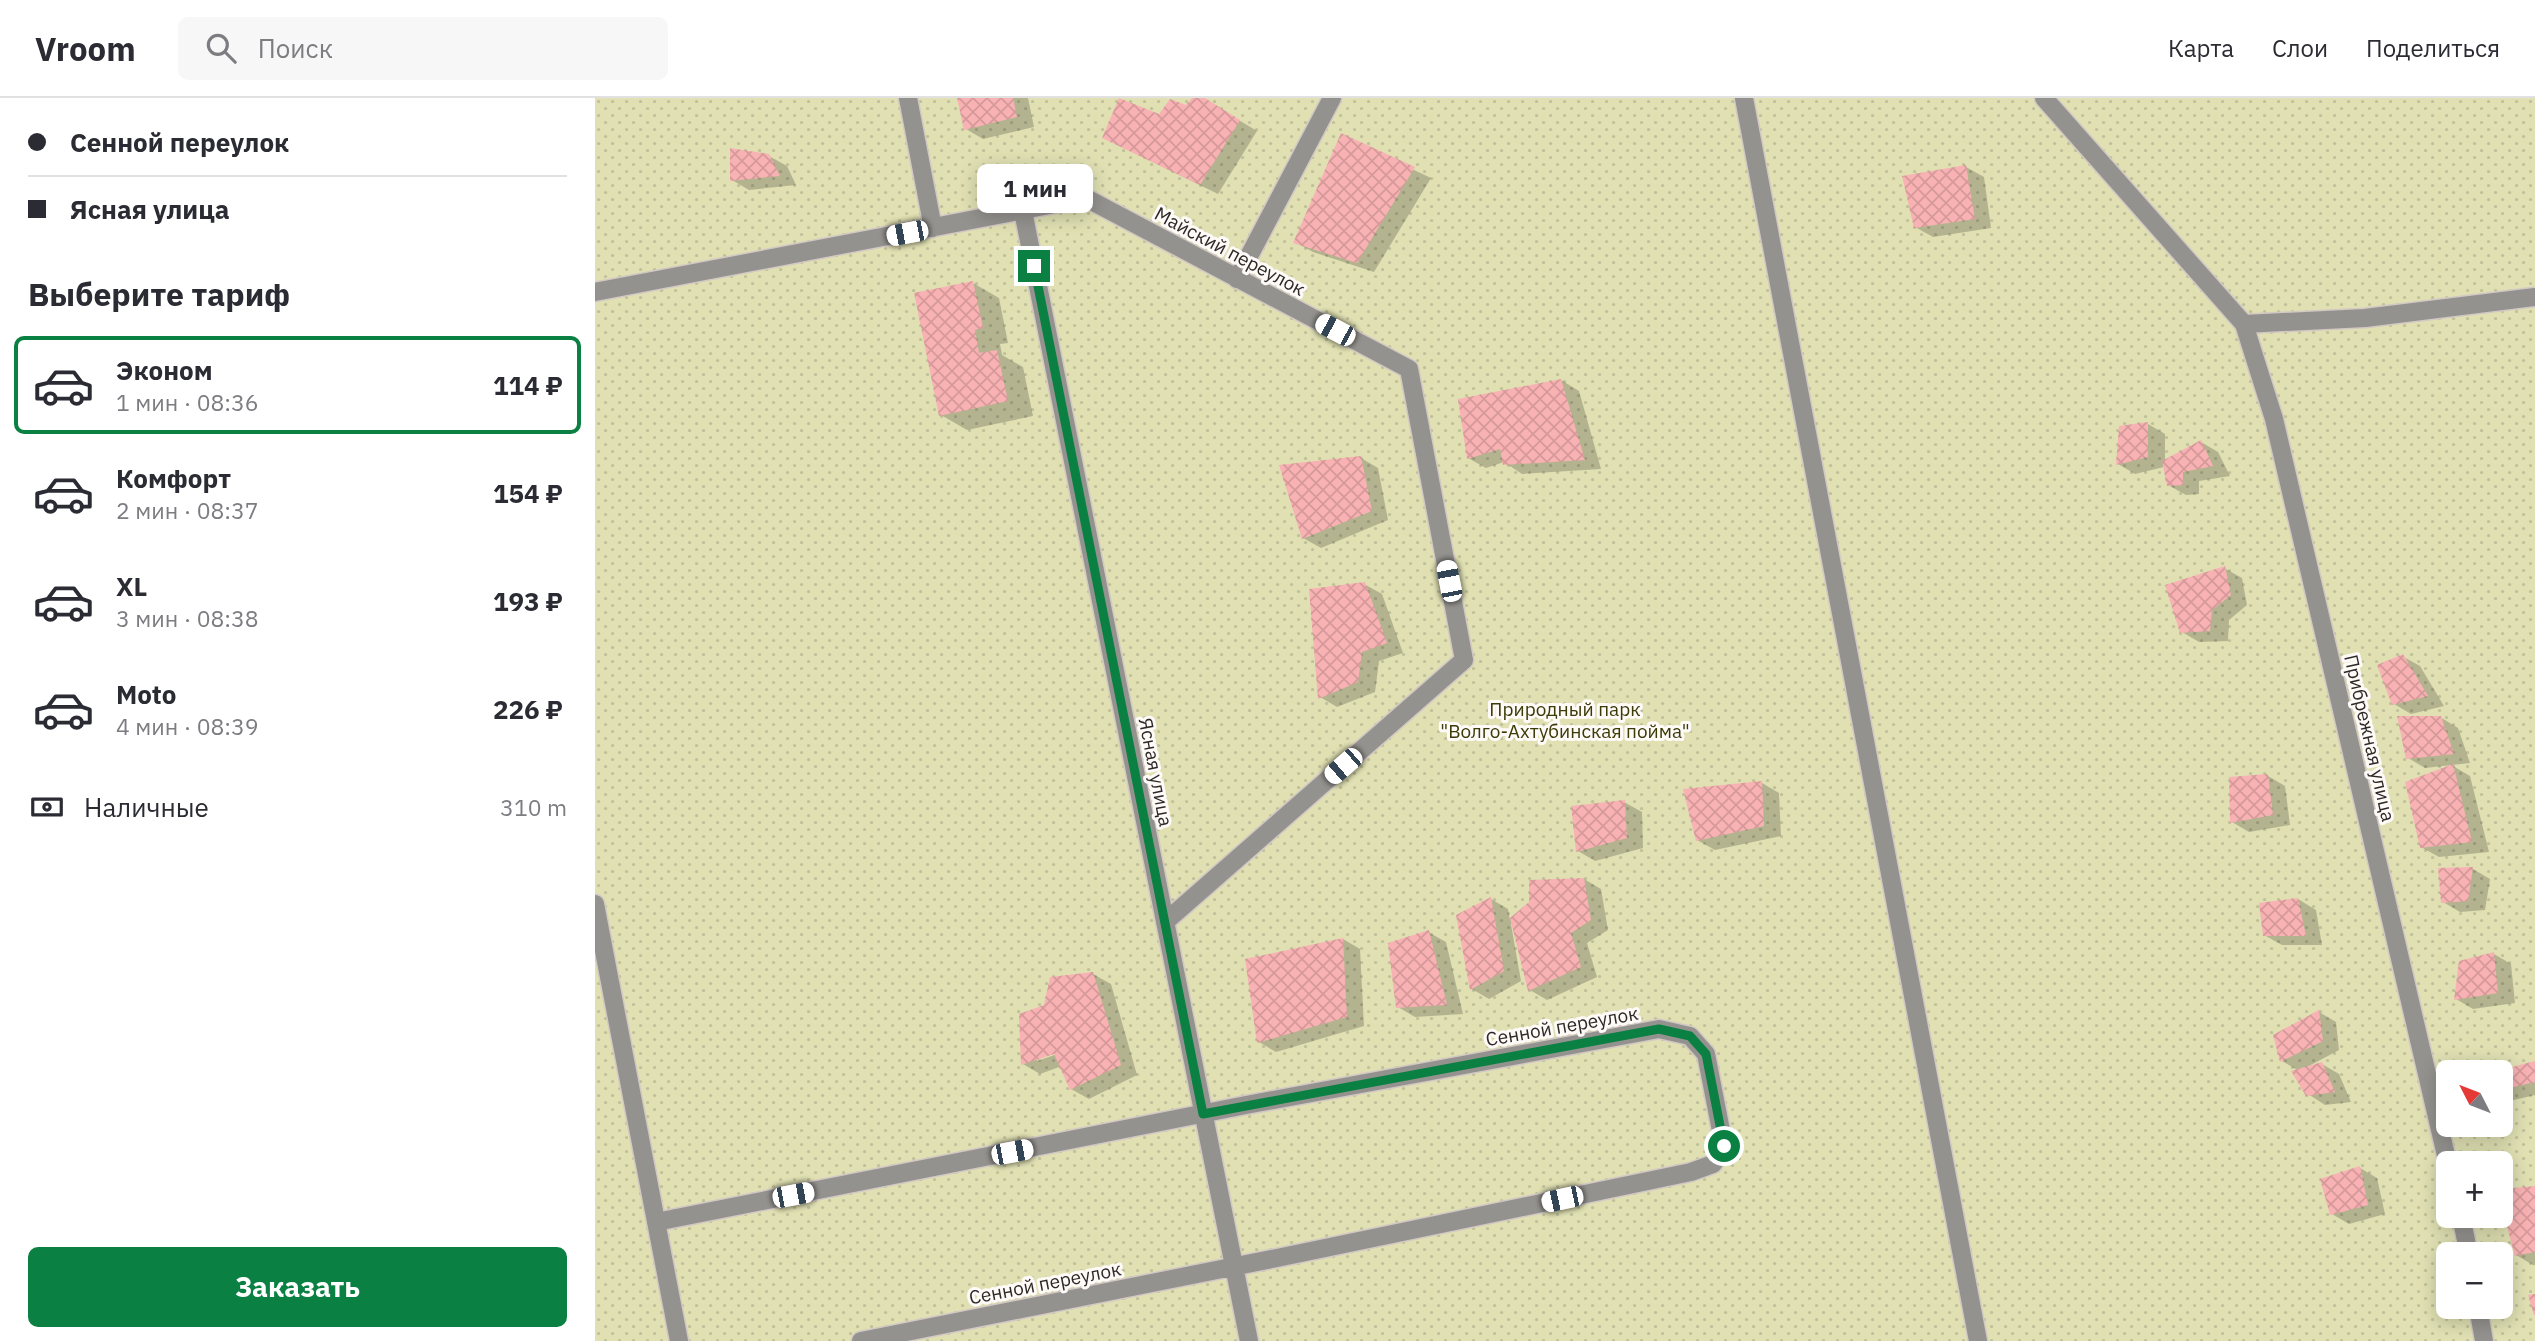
<!DOCTYPE html>
<html lang="ru">
<meta charset="utf-8">
<style>
:root{--surface:#fff;--page:#f7f7f7;--text:#2b2b33;--muted:#7c7c81;--line:#e1e1e2;--accent:#0b8043}
body{margin:0;font-family:"IBM Plex Sans",sans-serif;background:var(--page);color:var(--text);height:100vh;display:flex;flex-direction:column;font-size:26px;white-space:nowrap}
*{box-sizing:border-box;margin:0}
p{font-size:23px;color:var(--muted)}
.icon{flex:none;width:38px;height:38px;fill:none;stroke:currentColor;stroke-width:2;stroke-linecap:round;stroke-linejoin:round}
.map{position:relative;flex:1;overflow:hidden}
.side{display:flex;flex-direction:column;background:var(--surface);width:595px}
.side>*{flex:none}
.top-card{display:grid;align-content:center;height:154px;padding:0 28px;background:var(--surface)}
.needle{width:46px;rotate:312deg}
.fabs{position:absolute;left:1841px;top:962px;display:grid;gap:14px}
.fabs a{display:grid;place-items:center;width:77px;height:77px;border-radius:10px;background:var(--surface);box-shadow:0 4px 18px #0003;font-size:35px}
.end{position:absolute;width:32px;height:32px;margin:-16px;border:9px solid #0b8043;background:#fff;box-shadow:0 0 0 4px #fff}
.from{border-radius:50%}
.bubble{position:absolute;height:49px;border-radius:10px;background:var(--surface);box-shadow:0 4px 18px #0003;font-size:23px;font-weight:700;line-height:49px;text-align:center}
.car{position:absolute;width:21px;height:42px;margin:-21px -10px;border-radius:9px;box-shadow:0 0 5px 2px #0007;background:linear-gradient(#fff 24%,#345 0 40%,#fff 0 76%,#345 0 86%,#fff 0)}
.top-card b{display:flex;align-items:center;gap:24px;height:66px;font-size:26px}
.top-card b+b{border-top:2px solid var(--line)}
.top-card i{width:18px;height:18px;background:var(--text)}
ul{padding:0;list-style:none}
li{display:flex;align-items:center;gap:21px;height:98px;margin:0 14px 10px;padding:0 14px;border:4px solid transparent;border-radius:10px}
li div{flex:1}
li b{display:block;font-size:26px}
li em{font-style:normal;font-weight:700}
li.current{border-color:var(--accent)}
li>.icon{width:63px;height:63px;stroke-width:1.5}
h2{padding:0 28px;font-size:32px;line-height:84px}
.pay{display:flex;align-items:center;gap:18px;height:77px;padding:0 28px;font-size:26px}
.pay p{margin-inline-start:auto}
.cta{display:flex;gap:14px;margin-top:auto;padding:14px 28px}
.cta a{flex:1;height:80px;border-radius:10px;background:var(--accent);color:#fff;font-size:28px;font-weight:700;line-height:80px;text-align:center}
header{display:flex;align-items:center;gap:42px;box-sizing:border-box;height:98px;padding:0 35px;background:var(--surface);border-bottom:2px solid var(--line)}
header strong{font-size:33px}
nav{display:flex;gap:38px;margin-inline-start:auto;font-size:24px}
.search{width:490px;height:63px;background:var(--page);display:flex;align-items:center;gap:18px;box-sizing:border-box;padding:0 24px;border-radius:10px;color:var(--muted);font-size:26px}
main{display:flex;flex:1;min-height:0}
.map>svg:first-child{display:block}
.park{fill:url(#park-dots);fill-rule:evenodd}
.shadow{fill:#0003;fill-rule:evenodd}
.building{fill:url(#building-cross-hatch)}
.lines{fill:none;stroke-linecap:round;stroke-linejoin:round}
.minor-casing{stroke:#d2c8c4;stroke-width:21}
.tertiary-casing{stroke:#d2c8c4;stroke-width:21}
.minor{stroke:#94928e;stroke-width:18}
.tertiary{stroke:#94928e;stroke-width:18}
.route{stroke:#0b8043;stroke-width:9}
.labels{text-anchor:middle;stroke-width:6;stroke-linejoin:round;paint-order:stroke}
.street-label{font-size:19px;fill:#2d2927;stroke:#fefaf8}
.park-label{font-size:19px;fill:#3c3a06;stroke:#fefaf8}
</style>
<header>
<strong>Vroom</strong>
<div class="search"><svg class="icon" aria-label="search" viewBox="0 0 24 24"><circle cx="10" cy="10" r="6"/><path d="M15 15l6 6"/></svg>Поиск</div>
<nav><a>Карта</a><a>Слои</a><a>Поделиться</a></nav>
</header>
<main>
<section class="side">
<div class="top-card">
<b><i class="from"></i>Сенной переулок</b>
<b><i></i>Ясная улица</b>
</div>
<h2>Выберите тариф</h2>
<ul>
<li class="current"><svg class="icon" aria-label="car" viewBox="0 0 24 24"><path d="M5 17H2v-5l4-1 3-4h7l3 4 3 1v5h-3M9 17h6M6 11h13"/><circle cx="7" cy="17" r="2"/><circle cx="17" cy="17" r="2"/></svg><div><b>Эконом</b><p>1 мин · 08:36</p></div><em>114 ₽</em></li>
<li><svg class="icon" aria-label="car" viewBox="0 0 24 24"><path d="M5 17H2v-5l4-1 3-4h7l3 4 3 1v5h-3M9 17h6M6 11h13"/><circle cx="7" cy="17" r="2"/><circle cx="17" cy="17" r="2"/></svg><div><b>Комфорт</b><p>2 мин · 08:37</p></div><em>154 ₽</em></li>
<li><svg class="icon" aria-label="car" viewBox="0 0 24 24"><path d="M5 17H2v-5l4-1 3-4h7l3 4 3 1v5h-3M9 17h6M6 11h13"/><circle cx="7" cy="17" r="2"/><circle cx="17" cy="17" r="2"/></svg><div><b>XL</b><p>3 мин · 08:38</p></div><em>193 ₽</em></li>
<li><svg class="icon" aria-label="car" viewBox="0 0 24 24"><path d="M5 17H2v-5l4-1 3-4h7l3 4 3 1v5h-3M9 17h6M6 11h13"/><circle cx="7" cy="17" r="2"/><circle cx="17" cy="17" r="2"/></svg><div><b>Moto</b><p>4 мин · 08:39</p></div><em>226 ₽</em></li>
</ul>
<div class="pay"><svg class="icon" aria-label="cash" viewBox="0 0 24 24"><path d="M3 7h18v10H3z"/><circle cx="12" cy="12" r="2"/></svg>Наличные<p>310 m</p></div>
<div class="cta"><a>Заказать</a></div>
</section>
<div class="map">
<svg width="1940" height="1243" viewBox="0 0 1940 1243">
<defs>
<pattern id="park-dots" width="8" height="8" patternUnits="userSpaceOnUse" patternTransform="scale(1.75)"><rect width="8" height="8" fill="#e0e0b3"/><path d="M2 2h.1M6 6h.1" fill="none" stroke="#c0c09a" stroke-width="1.8" stroke-linecap="round"/></pattern>
<pattern id="building-cross-hatch" width="8" height="8" patternUnits="userSpaceOnUse" patternTransform="scale(1.75)"><rect width="8" height="8" fill="#f9b2b3"/><path d="M0 0l8 8M0 8l8-8" fill="none" stroke="#d6999a"/></pattern>
</defs>
<rect width="100%" height="100%" fill="#f6ebe6"/>
<path class="park" d="M0,0H1940V1243H0ZM1853,975H1906V1027H1853ZM1853,1066H1906V1118H1853ZM1853,1157H1906V1209H1853Z"/>
<path class="shadow" d="M364,0H433L439,29L388,41L371,31Z
M600,0H607L662,33L623,96L527,49L564,18L592,9Z
M747,38L836,80L779,174L718,154L700,144Z
M174,58L192,68L201,87L154,92L137,82Z
M1371,69L1389,79L1396,130L1338,139L1320,129Z
M378,185L404,200L413,245L405,246L407,257L428,269L438,318L372,332L346,317Z
M966,282L984,293L1006,371L927,376L909,364L891,370L873,360Z
M1553,326L1570,336V363L1606,344L1623,354L1635,378L1604,383V396L1591,397L1573,387L1569,369L1540,376L1523,366Z
M766,360L783,370L793,422L726,450L708,440Z
M1629,470L1647,480L1652,507L1634,522L1633,543L1604,544L1587,534Z
M769,486L787,496L808,555L784,563L780,594L742,609L725,599Z
M1807,558L1825,568L1849,608L1816,616L1799,606Z
M1845,619L1863,630L1875,665L1830,670L1813,660Z
M1858,668L1875,678L1894,754L1844,759L1826,749Z
M1673,678L1690,688L1695,727L1654,734L1637,724Z
M1167,685L1184,695L1186,738L1120,752L1102,742Z
M1029,704L1047,714L1048,750L1000,763L983,753Z
M1878,771L1895,781L1890,812L1865,814L1848,804L1845,772Z
M989,781L1006,791L1013,832L992,845L1002,879L952,902L935,892L918,825L916,826L926,883L894,901L877,891L863,818L896,801L913,811L915,822L936,805Z
M1703,801L1721,812L1727,847H1687L1669,837Z
M833,834L851,844L868,916L820,919L803,909Z
M748,841L765,851L769,928L681,954L664,944Z
M1899,856L1916,866L1920,905L1878,911L1861,901Z
M498,876L516,886L542,977L494,1001L476,991L467,968L445,976L428,966L450,909ZM467,951L468,954L442,963V960Z
M1724,914L1741,924L1744,952L1714,968L1727,966L1744,976L1756,1004L1730,1007L1713,996L1704,973L1687,963Z
M1940,964V997L1906,1005V975Z
M1765,1070L1782,1080L1790,1116L1754,1126L1737,1116Z
M1940,1090V1167H1938L1921,1157L1906,1093Z"/>
<path class="building" d="M362,0H418L422,19L369,32Z
M524,0L564,16L575,1L591,7L597,0H610L645,22L605,87L507,40Z
M746,35L820,69L762,165L698,145Z
M135,50L174,56L185,78L135,83Z
M1371,67L1380,121L1319,130L1307,78Z
M378,183L388,230L380,232L384,255L402,252L413,303L344,318L319,195Z
M966,281L990,362L908,367L905,351L872,361L863,301Z
M1553,324V359L1521,367L1524,328Z
M1606,342L1618,368L1588,374V387L1572,388L1567,363Z
M766,358L777,413L707,441L684,367Z
M1630,468L1636,497L1617,512L1615,533L1585,535L1570,487Z
M770,484L792,545L767,554L763,584L723,601L714,491Z
M1808,556L1833,598L1797,607L1782,567Z
M1802,618H1846L1859,656L1811,661Z
M1858,666L1877,744L1825,750L1810,684Z
M1673,676L1678,717L1635,725L1634,679Z
M1167,683L1169,728L1101,743L1088,691Z
M1030,702L1032,740L981,754L976,708Z
M1878,769L1873,803L1846,805L1843,770Z
M989,780L996,822L976,835L986,869L933,893L915,820L934,804V782Z
M896,799L909,873L875,892L861,817Z
M1703,800L1711,838H1668L1664,805Z
M834,832L852,907L801,910L793,845Z
M748,840L752,919L662,945L650,861Z
M1899,854L1903,895L1859,902L1864,863Z
M498,874L526,967L475,992L459,956L426,967L424,916L449,907L455,879Z
M1724,912L1728,943L1685,964L1678,937Z
M1940,963V984L1906,992V975H1894Z
M1727,964L1740,994L1711,998L1696,973Z
M1765,1068L1773,1107L1735,1117L1725,1081Z
M1940,1088V1154L1920,1158L1906,1107V1091Z
M1940,1196V1217H1939L1933,1197Z"/>
<g class="lines">
<defs>
<path id="minor" d="M313,0L338,130
M1449,0L1649,226L1770,220L1940,199
M428,113L654,1243
M642,181L737,0
M0,194L491,100L814,271L869,562L570,824
M1649,226L1679,321L1853,1066
M0,806L84,1243
M1866,1118L1874,1157
M61,1124L651,1007L1064,931L1095,938L1111,956L1129,1048L1118,1066L1096,1074L682,1160L266,1243
M1883,1209L1889,1243"/>
<path id="tertiary" d="M1149,0L1383,1243"/>
</defs>
<use href="#minor" class="minor-casing"/>
<use href="#tertiary" class="tertiary-casing"/>
<use href="#minor" class="minor"/>
<use href="#tertiary" class="tertiary"/>
</g>
<g class="lines">
<path class="route" d="M439,168L608,1016L1064,931L1095,938L1111,956L1129,1048"/>
</g>
<g class="labels">
<g class="street-label">
<text transform="translate(635 153) rotate(28)" y="7">Майский переулок</text>
<text transform="translate(1775 640) rotate(77)" y="7">Прибрежная улица</text>
<text transform="translate(561 674) rotate(79)" y="7">Ясная улица</text>
<text transform="translate(967 928) rotate(-10)" y="7">Сенной переулок</text>
<text transform="translate(450 1185) rotate(-11)" y="7">Сенной переулок</text>
</g>
<g class="park-label">
<text x="970" y="618">Природный парк<tspan x="970" dy="22">"Волго-Ахтубинская пойма"</tspan></text>
</g>
</g>
</svg>
<div class="fabs">
<a><svg class="needle" viewBox="-14 -14 28 28"><path d="M0-13l5 13h-10z" fill="#e53935"/><path d="M0 13l5-13h-10z" fill="#7c7c81"/></svg></a>
<a>+</a>
<a>−</a>
</div>
<i class="end from" style="left:1129px;top:1048px"></i>
<i class="end" style="left:439px;top:168px"></i>
<div class="bubble" style="left:382px;top:66px;width:116px">1 мин</div>
<i class="car" style="left:312px;top:135px;rotate:259deg"></i>
<i class="car" style="left:740px;top:232px;rotate:298deg"></i>
<i class="car" style="left:854px;top:483px;rotate:349deg"></i>
<i class="car" style="left:748px;top:668px;rotate:229deg"></i>
<i class="car" style="left:417px;top:1054px;rotate:79deg"></i>
<i class="car" style="left:198px;top:1097px;rotate:79deg"></i>
<i class="car" style="left:967px;top:1101px;rotate:258deg"></i>
</div>
</main>
